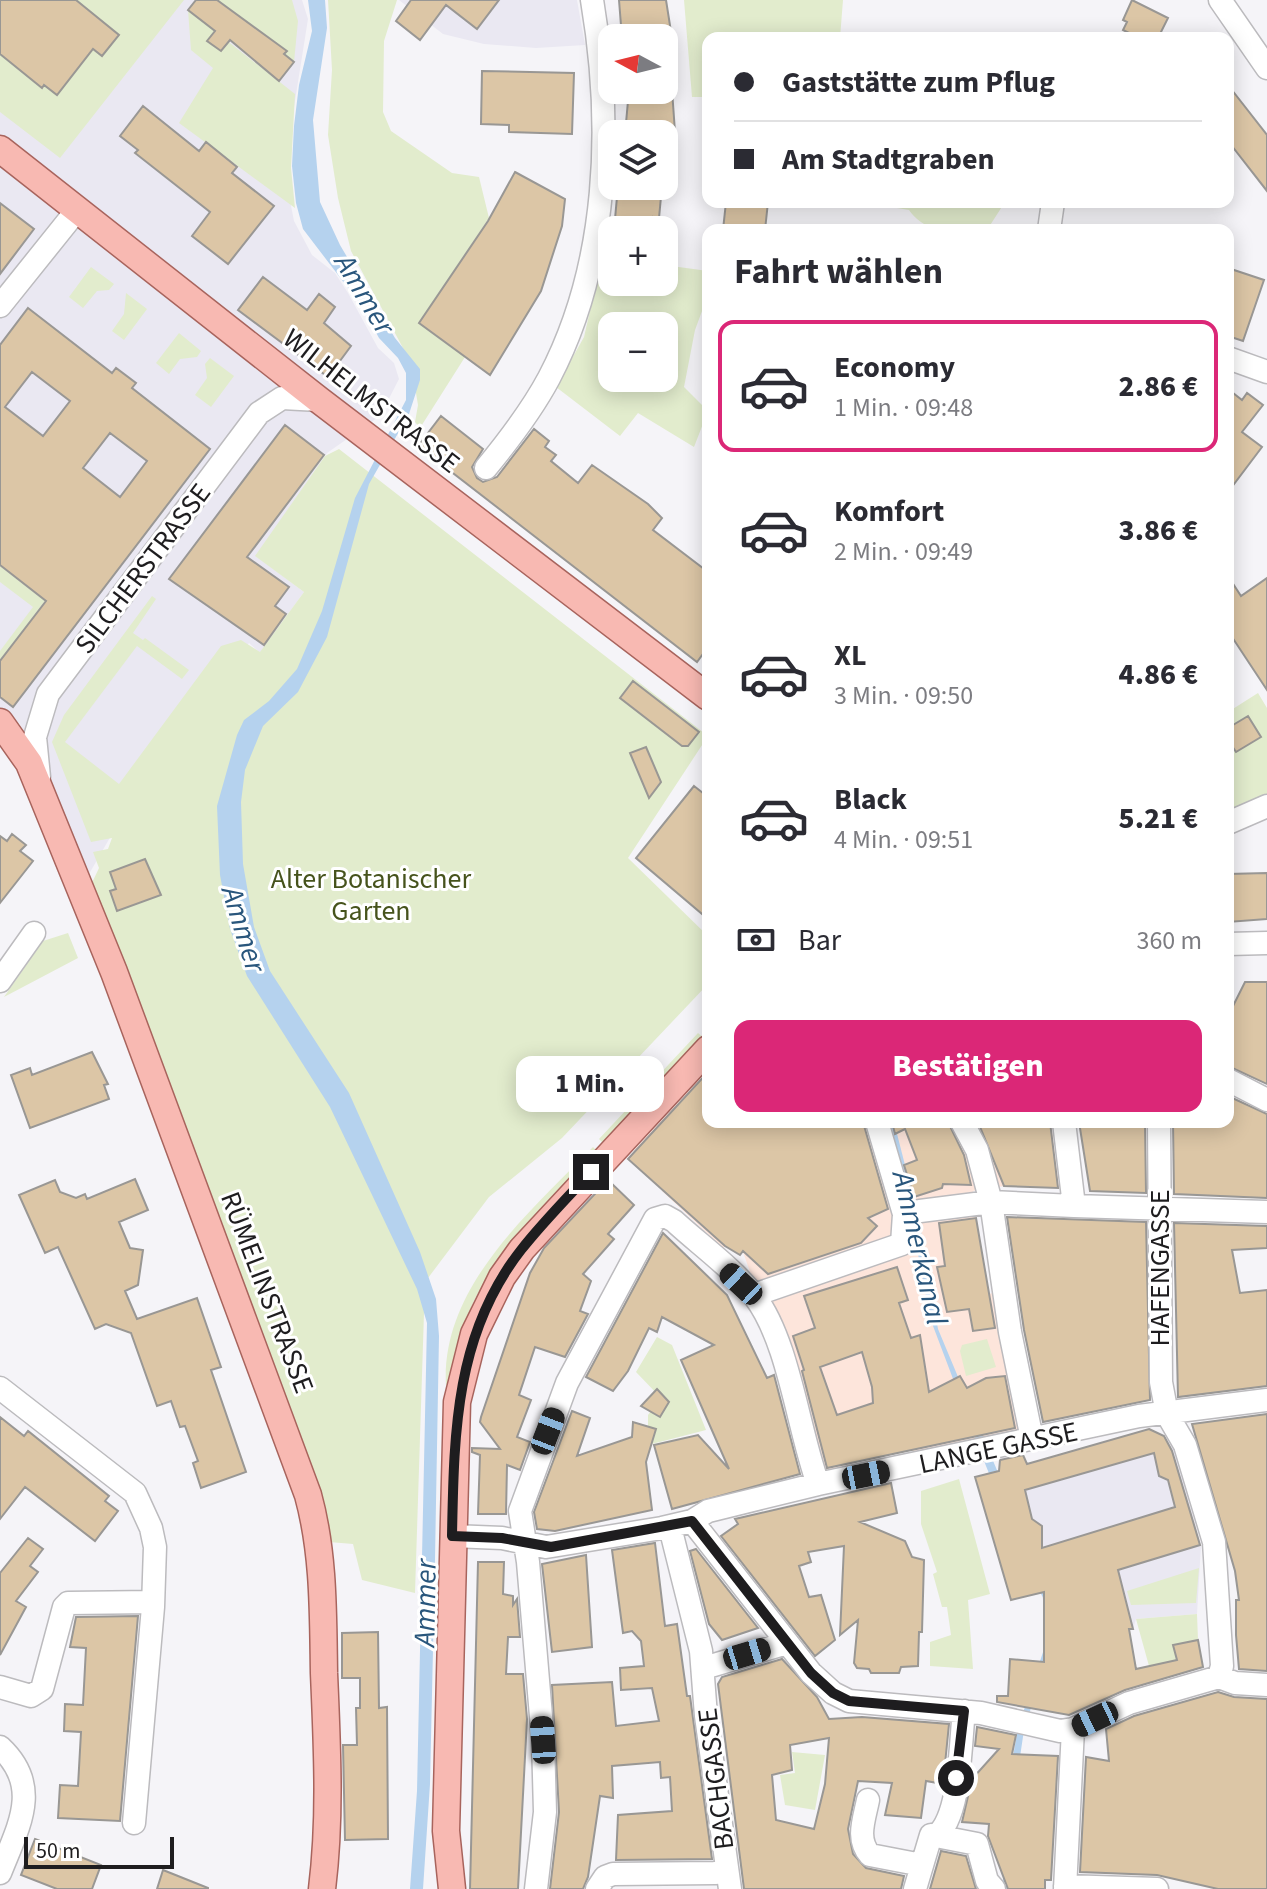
<!DOCTYPE html>
<html lang="de">
<meta charset="utf-8">
<style>
:root{--surface:#fff;--page:#f7f7f7;--text:#2b2b33;--muted:#7c7c81;--line:#e1e1e2;--accent:#db2777}
body{margin:0;font-family:"Source Sans 3",sans-serif;background:var(--page);color:var(--text);height:100vh;display:flex;flex-direction:column;font-size:30px;white-space:nowrap}
*{box-sizing:border-box;margin:0}
p{font-size:26px;color:var(--muted)}
.icon{flex:none;width:44px;height:44px;fill:none;stroke:currentColor;stroke-width:2;stroke-linecap:round;stroke-linejoin:round}
.map{position:relative;flex:1;overflow:hidden}
.panel{position:absolute;left:702px;top:224px;width:532px;height:904px;display:flex;flex-direction:column;background:var(--surface);border-radius:16px;box-shadow:0 4px 20px #0003}
.panel>*{flex:none}
.hud{position:absolute;left:702px;top:32px;width:532px;height:176px;border-radius:16px;box-shadow:0 4px 20px #0003;display:grid;align-content:center;height:176px;padding:0 32px;background:var(--surface)}
.needle{width:52px;rotate:277deg}
.fabs{position:absolute;left:598px;top:24px;display:grid;gap:16px}
.fabs a{display:grid;place-items:center;width:80px;height:80px;border-radius:16px;background:var(--surface);box-shadow:0 4px 20px #0003;font-size:40px}
.scale{position:absolute;left:24px;bottom:20px;width:150px;box-sizing:border-box;padding-left:8px;border:4px solid #1e1d1f;border-top:0;font-size:22px;line-height:28px;white-space:nowrap;color:#1e1d1f;-webkit-text-stroke:6px #fff;paint-order:stroke}
.end{position:absolute;width:36px;height:36px;margin:-18px;border:10px solid #1e1d1f;background:#fff;box-shadow:0 0 0 4px #fff}
.from{border-radius:50%}
.bubble{position:absolute;height:56px;border-radius:16px;background:var(--surface);box-shadow:0 4px 20px #0003;font-size:26px;font-weight:800;line-height:56px;text-align:center}
.car{position:absolute;width:24px;height:48px;margin:-24px -12px;border-radius:10px;box-shadow:0 0 6px 2px #0007;background:linear-gradient(#222 24%,#8ab4d8 0 40%,#222 0 76%,#8ab4d8 0 86%,#222 0)}
.hud b{display:flex;align-items:center;gap:28px;height:76px;font-size:30px}
.hud b+b{border-top:2px solid var(--line)}
.hud i{width:20px;height:20px;background:var(--text)}
ul{padding:0;list-style:none}
li{display:flex;align-items:center;gap:24px;height:132px;margin:0 16px 12px;padding:0 16px;border:4px solid transparent;border-radius:16px}
li div{flex:1}
li b{display:block;font-size:30px}
li em{font-style:normal;font-weight:800}
li.active{border-color:var(--accent)}
li>.icon{width:72px;height:72px;stroke-width:1.5}
h2{padding:0 32px;font-size:36px;line-height:96px}
.pay{display:flex;align-items:center;gap:20px;height:88px;padding:0 32px;font-size:30px}
.pay p{margin-inline-start:auto}
.button{display:flex;gap:16px;margin-top:auto;padding:16px 32px}
.button a{flex:1;height:92px;border-radius:16px;background:var(--accent);color:#fff;font-size:32px;font-weight:800;line-height:92px;text-align:center}
.map>svg:first-child{display:block}
.commercial{fill:#fde5db}
.built{fill:#eae8f2}
.green{fill:#e2eccd;fill-rule:evenodd}
.water{fill:#b5d2ee}
.building{fill:#dcc6a6;stroke:#999794;stroke-width:2;fill-rule:evenodd}
.lines{fill:none;stroke-linecap:round;stroke-linejoin:round}
.minor-casing{stroke:#bcbbbe;stroke-width:25}
.major-casing{stroke:#a8645d;stroke-width:29}
.minor{stroke:#fff;stroke-width:22}
.major{stroke:#f8b9b2;stroke-width:26}
.route{stroke:#1e1d1f;stroke-width:10}
.labels{text-anchor:middle;stroke-width:6;stroke-linejoin:round;paint-order:stroke}
.street-label{font-size:28px;fill:#1e1d1f;stroke:#fff}
.park-label{font-size:28px;fill:#46531c;stroke:#fff}
.water-label{font-size:30px;font-style:italic;fill:#29567c;stroke:#fff}
</style>
<div class="map">
<svg width="1267" height="1889" viewBox="0 0 1267 1889">
<rect width="100%" height="100%" fill="#f5f4f8"/>
<path class="commercial" d="M708,1070V1122H1051L1059,1188L1004,1186L973,1191L987,1294L994,1293L1022,1432L930,1453L904,1450L854,1459L853,1463L821,1472L743,1252L727,1245L723,1248L662,1191L665,1188L656,1169L635,1149Z"/>
<path class="built" d="M0,0H302L308,19L284,170L294,221L312,255L335,273L348,293L378,348L394,363L399,379L380,416L327,453L256,556L304,592L260,653L249,643L123,815L89,874L20,724L0,709Z
M399,0H577L585,45L536,48L484,44L443,34Z
M1149,1429L1173,1441L1201,1545L1197,1614L1136,1619L1133,1629L1124,1631L1045,1607L1041,1593L1011,1600L975,1477L1004,1470L999,1463L1002,1453L1018,1450L1023,1465Z"/>
<path class="green" d="M0,0H184L60,158L0,112Z
M217,0H292L298,21L294,62Z
M328,0H397L384,41L383,112L391,131L452,173L479,177L489,218L419,323L465,357L420,428L415,422L418,405L411,363L351,251L338,198L328,135L332,70Z
M684,0H843L840,38H708V97H692Z
M188,10L295,94L291,168L295,208L179,123L213,68L191,50Z
M861,202H1005L987,230C958,230 928,237 909,210Z
M602,258L612,259V282H664V265L708,271V295L695,330L684,387L708,411L694,447L638,413L620,436L556,387L584,337ZM612,326H664V378H612Z
M91,267L114,284L109,290L97,291L83,308L69,297Z
M126,293L147,309L124,340L112,331L124,314Z
M179,333L201,351L197,357L180,359L169,374L156,363Z
M210,358L234,376L211,407L195,395L207,378L205,364Z
M339,449L708,736L628,858L708,936V984L562,1138L489,1197L425,1282L415,1593L362,1580L353,1544L329,1542L90,887L99,868L93,852L108,849L112,838L91,842L52,742L64,715L152,596L156,599L133,633L143,640L145,638L189,670L182,679L137,646L65,742L119,784L221,646L241,640L260,652L304,592L255,556L325,456Z
M0,566L45,601L0,660V651L33,607L0,582Z
M1258,693L1267,708V805L1228,823V712Z
M68,933L78,958L4,997L43,941Z
M698,1033L704,1038L604,1144L599,1139Z
M593,1147L598,1152C558,1197 509,1241 478,1293C461,1323 460,1359 446,1386C440,1287 531,1211 593,1147Z
M657,1337L672,1345L706,1430L648,1445V1415L661,1398L636,1372Z
M987,1339L996,1367L966,1376L960,1351L962,1345Z
M959,1479L990,1594L968,1600L973,1669L930,1666V1642L951,1635L947,1607H942L933,1574L937,1572L921,1524V1491Z
M1199,1568L1196,1603L1131,1605L1127,1591Z
M1197,1614L1198,1640L1173,1645L1177,1660L1149,1666L1136,1619Z
M792,1752L825,1755L815,1810L785,1805L780,1775L795,1773Z"/>
<path class="water" d="M308,0H325L327,28L313,120L320,202L340,245L395,338L420,369V380L409,414L369,484L327,637L298,692L263,726L245,770L241,802L243,864L254,927L270,971L349,1093L420,1252L436,1299L439,1336L435,1559L430,1784L423,1889H410L417,1791L427,1323L417,1289L330,1107L247,976L230,929L220,875L217,806L237,735L244,720L269,701L297,669L322,611L355,498L406,400V373L398,358L379,338L361,305L303,229L296,203L292,166L294,126L299,85L312,31Z
M888,1122H894L919,1220L938,1329L1050,1597V1648L1024,1730L1014,1797L1007,1889H1003L1004,1825L1011,1768L1018,1728L1046,1643L1045,1601L1030,1574L986,1466L930,1318L906,1190Z"/>
<path class="building" d="M0,0H76L119,35L102,56L93,49L57,95L44,85L42,88L0,54Z
M196,0H217L287,51L284,54L294,62L279,81L230,40L221,51L207,41L215,31L188,10Z
M411,0H499L477,29L446,5L420,40L396,21Z
M619,0H666L672,38H622Z
M1132,0L1168,18L1158,38H1139L1123,30L1127,22L1123,20Z
M482,71L574,73L572,134L509,132V125L481,124Z
M1228,85L1267,135V191L1228,141Z
M629,90H672L675,132L625,134Z
M143,106L199,151L206,142L237,167L232,173L274,206L228,264L192,236L210,212L135,153L138,150L120,136Z
M515,172L565,199L562,226L541,291L490,375L419,323L488,221Z
M618,186H662L659,218L653,217L652,230H614Z
M726,202H768L765,230H723Z
M0,203L34,229L0,274Z
M1228,268L1264,280L1243,341L1228,336Z
M263,277L307,310L319,294L335,307L324,323L351,346L328,377L238,310Z
M28,308L112,373L116,368L136,383L132,388L210,449L13,707L0,697V661L46,601L0,565V345ZM32,372L70,401L43,436L5,407ZM110,433L147,461L120,497L83,468Z
M1228,389L1242,400L1247,393L1263,405L1242,432L1262,447L1228,492Z
M441,416L483,449L472,467L477,478L483,482L497,477L534,429L549,441L545,447L556,455L551,461L578,483L592,465L648,504L662,518L653,530L708,572V647L697,662L418,446Z
M285,425L324,455L247,557L289,587L275,606L286,614L264,645L169,579Z
M1228,576L1241,596L1267,578V690L1228,631Z
M633,681L699,732L688,746H682L620,698Z
M1248,716L1261,737L1236,752L1228,740V728Z
M646,747L661,782L649,798L630,753Z
M694,786L708,797V919L636,858Z
M12,834L26,845L20,851L33,861L0,903V836L7,841Z
M145,859L161,895L117,911L110,891L116,889L110,872Z
M1267,873V919L1228,922V874Z
M1245,982H1267V1084L1228,1066V1016Z
M92,1052L108,1084L104,1085L109,1099L30,1128L11,1075L30,1068L32,1075Z
M708,1072V1122H863L888,1209L868,1218L877,1226L861,1243L768,1274L743,1251L740,1255L725,1246L628,1159Z
M1228,1096L1267,1114V1198L1174,1194L1173,1122H1228Z
M892,1122H948L964,1155L971,1185L943,1184L942,1188L914,1197L904,1165L917,1160L905,1129L895,1134Z
M978,1122H1050L1058,1188L1004,1186Z
M1079,1122H1145L1146,1193L1090,1191Z
M135,1179L148,1210L119,1222L130,1248L143,1250L138,1285L125,1291L137,1319L197,1298L221,1367L211,1370L246,1472L201,1488L193,1463L198,1461L185,1426L180,1427L171,1401L157,1406L131,1333L106,1324L95,1329L58,1247L45,1253L19,1195L55,1180L60,1192L76,1198L85,1194L87,1199Z
M608,1180L634,1205L608,1234L614,1239L583,1274L591,1281L580,1311L588,1314L565,1357L535,1347L519,1395L531,1400L517,1437L530,1442L520,1470L507,1465L506,1514H478L480,1455L472,1452V1448L500,1449L480,1422L481,1417L530,1273L544,1248Z
M1007,1217L1146,1222L1150,1400L1043,1422L1024,1330Z
M976,1218L995,1328L973,1331L969,1309L947,1312L937,1267L945,1266L939,1223Z
M1174,1223L1267,1226V1248L1232,1250L1240,1293L1267,1290V1386L1178,1397Z
M663,1233L727,1295L767,1378L774,1375L800,1474L672,1509L654,1445L698,1435L729,1469L681,1360L714,1345L662,1317L657,1332L649,1328L628,1371L613,1391L586,1377Z
M897,1267L908,1300L899,1303L911,1338L920,1335L929,1392L960,1376L967,1388L986,1378L1005,1376L1015,1428L827,1468L802,1371L804,1370L793,1336L815,1328L804,1296ZM862,1352L872,1387L873,1403L837,1415L820,1367Z
M657,1389L669,1402L660,1417L641,1406Z
M572,1411L590,1418L577,1456L632,1437L633,1422L656,1429L646,1462L652,1510L555,1531L537,1529L534,1512Z
M1267,1414V1671L1239,1669L1236,1635V1600H1239L1235,1571L1192,1424Z
M0,1417L24,1436L28,1431L109,1496L105,1501L118,1511L95,1541L25,1487L0,1519Z
M1149,1429L1164,1436L1172,1451L1200,1545L1118,1570L1133,1629H1129L1136,1669L1177,1660L1173,1645L1198,1640L1203,1667L1125,1690L1069,1715L997,1702V1696H1008L1010,1659L1044,1662V1592L1011,1600L975,1477L999,1471L1000,1460L1023,1455L1027,1464ZM1154,1453L1159,1476L1168,1480L1175,1507L1042,1548V1526L1032,1519L1025,1490Z
M891,1483L897,1513L860,1522L905,1541L912,1557L924,1560L922,1632H919L918,1666L901,1667L899,1673H871L869,1669L857,1668L854,1663L858,1620L840,1635L844,1546L808,1552L811,1562L799,1566L809,1597L821,1595L835,1640L815,1656L721,1536L738,1524L735,1519Z
M28,1538L43,1549L30,1566L38,1572L16,1601L26,1607L0,1655V1573Z
M655,1543L665,1626L677,1624L687,1696H690L712,1859L616,1860L618,1815L672,1811L670,1777L661,1778L660,1762L612,1766L613,1798L600,1796L588,1877L583,1889H550L559,1812L552,1685L612,1682L616,1726L659,1721L652,1688L621,1690L620,1668L644,1666L641,1641L632,1631L623,1633L612,1550Z
M696,1549L758,1628L722,1640L709,1624L690,1551Z
M586,1555L592,1647L552,1652L542,1564Z
M478,1562H504L503,1594L513,1596V1605L517,1599L520,1637H508L506,1674H523L527,1719L518,1889H470Z
M138,1616L120,1821L58,1818L60,1785L78,1786L81,1732L64,1731L65,1704L83,1705L86,1648L70,1647L76,1617Z
M378,1632L379,1708L387,1707L388,1839L345,1840L343,1745H357L356,1708H360V1678H342V1633Z
M782,1659L817,1697L829,1719L862,1717L949,1724L943,1784L926,1781L921,1818L885,1815L892,1783L858,1781L848,1829L853,1854L866,1868L904,1876L901,1889H744L718,1684L722,1677ZM829,1738L825,1784L814,1829L776,1820L772,1775L792,1770L790,1745Z
M1218,1692L1234,1697L1267,1699V1889H1218L1157,1875L1080,1872L1086,1757L1109,1761L1106,1729L1134,1716Z
M977,1727L1016,1735L1012,1754L1058,1756L1051,1880H1045V1889H1008L988,1836L989,1824L962,1822L972,1779L999,1749L975,1746Z
M35,1839L101,1865L92,1889H57L21,1875Z
M941,1851L966,1856L976,1889H930Z
M163,1870L208,1888V1889H157Z"/>
<g class="lines">
<defs>
<path id="minor" d="M1220,0L1267,68
M1049,230L1053,202
M0,306L77,210
M1228,358L1267,372
M486,468C509,440 532,410 549,378C609,264 613,124 592,0
M39,777L35,737L48,694L259,413L282,398L319,400
M1228,823L1267,806
M1228,944L1267,943
M0,981L34,933
M1228,1080L1267,1100
M1064,1122L1074,1206L1267,1212
M1159,1122L1161,1382L1167,1414L1185,1445L1214,1542L1222,1666L1219,1677
M920,1211L991,1202L977,1150L962,1122
M754,1295L902,1244L904,1214L877,1122
M0,1388L135,1493L151,1528L155,1547L153,1607L134,1823
M1032,1439L1010,1332L991,1202L1074,1206
M692,1521L811,1673L833,1693L849,1701L981,1713L1060,1731L1073,1729L1129,1703L1219,1677L1235,1683L1267,1685
M670,1527L701,1651L706,1716L730,1889
M452,1536L502,1538L546,1547L662,1528L692,1521L708,1511L818,1484L1139,1416L1267,1400
M704,1668L787,1643
M0,1687L31,1696L42,1689L64,1607L68,1603L153,1602
M0,1747C43,1787 18,1827 0,1873
M868,1800C864,1820 856,1839 870,1855L922,1865
M936,1836L977,1844L987,1881L994,1889
M1065,1886L1157,1889
M536,1889L545,1812L543,1740L528,1562L520,1511L567,1383L655,1219L665,1216L674,1221C700,1245 734,1269 755,1297C789,1342 798,1429 818,1484
M597,1889L605,1877L613,1874L716,1873L726,1869
M915,1889L931,1835L936,1836C961,1816 960,1743 964,1711
M1065,1889L1073,1729"/>
<path id="major" d="M0,149L319,400L708,697
M0,722L29,763L114,972L308,1495C324,1553 323,1613 324,1673C327,1745 331,1817 322,1889
M452,1889L446,1831L457,1402L474,1334L502,1277L522,1249L708,1049"/>
</defs>
<use href="#minor" class="minor-casing"/>
<use href="#major" class="major-casing"/>
<use href="#minor" class="minor"/>
<use href="#major" class="major"/>
</g>
<g class="lines">
<path class="route" d="M591,1172C568,1197 543,1222 521,1250C455,1334 454,1433 452,1536L502,1538L551,1547L692,1521L811,1673L833,1693L849,1701L964,1711L956,1778"/>
</g>
<g class="labels">
<g class="street-label">
<text transform="translate(372 400) rotate(38)" y="10">WILHELMSTRASSE</text>
<text transform="translate(142 568) rotate(-53)" y="10">SILCHERSTRASSE</text>
<text transform="translate(1159 1268) rotate(-90)" y="10">HAFENGASSE</text>
<text transform="translate(268 1292) rotate(69)" y="10">RÜMELINSTRASSE</text>
<text transform="translate(998 1447) rotate(-12)" y="10">LANGE GASSE</text>
<text transform="translate(715 1779) rotate(-97)" y="10">BACHGASSE</text>
</g>
<g class="park-label">
<text x="371" y="888">Alter Botanischer<tspan x="371" dy="32">Garten</tspan></text>
</g>
<g class="water-label">
<text transform="translate(365 294) rotate(59)" y="10">Ammer</text>
<text transform="translate(244 929) rotate(73)" y="10">Ammer</text>
<text transform="translate(920 1248) rotate(77)" y="10">Ammerkanal</text>
<text transform="translate(425 1603) rotate(-89)" y="10">Ammer</text>
</g>
</g>
</svg>
<div class="fabs">
<a><svg class="needle" viewBox="-14 -14 28 28"><path d="M0-13l5 13h-10z" fill="#e53935"/><path d="M0 13l5-13h-10z" fill="#7c7c81"/></svg></a>
<a><svg class="icon" aria-label="layers" viewBox="0 0 24 24"><path d="M12 4l9 5-9 5-9-5zM3 14l9 5 9-5"/></svg></a>
<a>+</a>
<a>−</a>
</div>
<div class="scale">50 m</div>
<i class="end from" style="left:956px;top:1778px"></i>
<i class="end" style="left:591px;top:1172px"></i>
<div class="bubble" style="left:516px;top:1056px;width:148px">1 Min.</div>
<i class="car" style="left:741px;top:1284px;rotate:313deg"></i>
<i class="car" style="left:548px;top:1431px;rotate:21deg"></i>
<i class="car" style="left:866px;top:1475px;rotate:79deg"></i>
<i class="car" style="left:747px;top:1654px;rotate:73deg"></i>
<i class="car" style="left:1095px;top:1719px;rotate:245deg"></i>
<i class="car" style="left:543px;top:1740px;rotate:356deg"></i>
<div class="hud">
<b><i class="from"></i>Gaststätte zum Pflug</b>
<b><i></i>Am Stadtgraben</b>
</div>
<section class="panel">
<h2>Fahrt wählen</h2>
<ul>
<li class="active"><svg class="icon" aria-label="car" viewBox="0 0 24 24"><path d="M5 17H2v-5l4-1 3-4h7l3 4 3 1v5h-3M9 17h6M6 11h13"/><circle cx="7" cy="17" r="2"/><circle cx="17" cy="17" r="2"/></svg><div><b>Economy</b><p>1 Min. · 09:48</p></div><em>2.86 €</em></li>
<li><svg class="icon" aria-label="car" viewBox="0 0 24 24"><path d="M5 17H2v-5l4-1 3-4h7l3 4 3 1v5h-3M9 17h6M6 11h13"/><circle cx="7" cy="17" r="2"/><circle cx="17" cy="17" r="2"/></svg><div><b>Komfort</b><p>2 Min. · 09:49</p></div><em>3.86 €</em></li>
<li><svg class="icon" aria-label="car" viewBox="0 0 24 24"><path d="M5 17H2v-5l4-1 3-4h7l3 4 3 1v5h-3M9 17h6M6 11h13"/><circle cx="7" cy="17" r="2"/><circle cx="17" cy="17" r="2"/></svg><div><b>XL</b><p>3 Min. · 09:50</p></div><em>4.86 €</em></li>
<li><svg class="icon" aria-label="car" viewBox="0 0 24 24"><path d="M5 17H2v-5l4-1 3-4h7l3 4 3 1v5h-3M9 17h6M6 11h13"/><circle cx="7" cy="17" r="2"/><circle cx="17" cy="17" r="2"/></svg><div><b>Black</b><p>4 Min. · 09:51</p></div><em>5.21 €</em></li>
</ul>
<div class="pay"><svg class="icon" aria-label="cash" viewBox="0 0 24 24"><path d="M3 7h18v10H3z"/><circle cx="12" cy="12" r="2"/></svg>Bar<p>360 m</p></div>
<div class="button"><a>Bestätigen</a></div>
</section>
</div>
